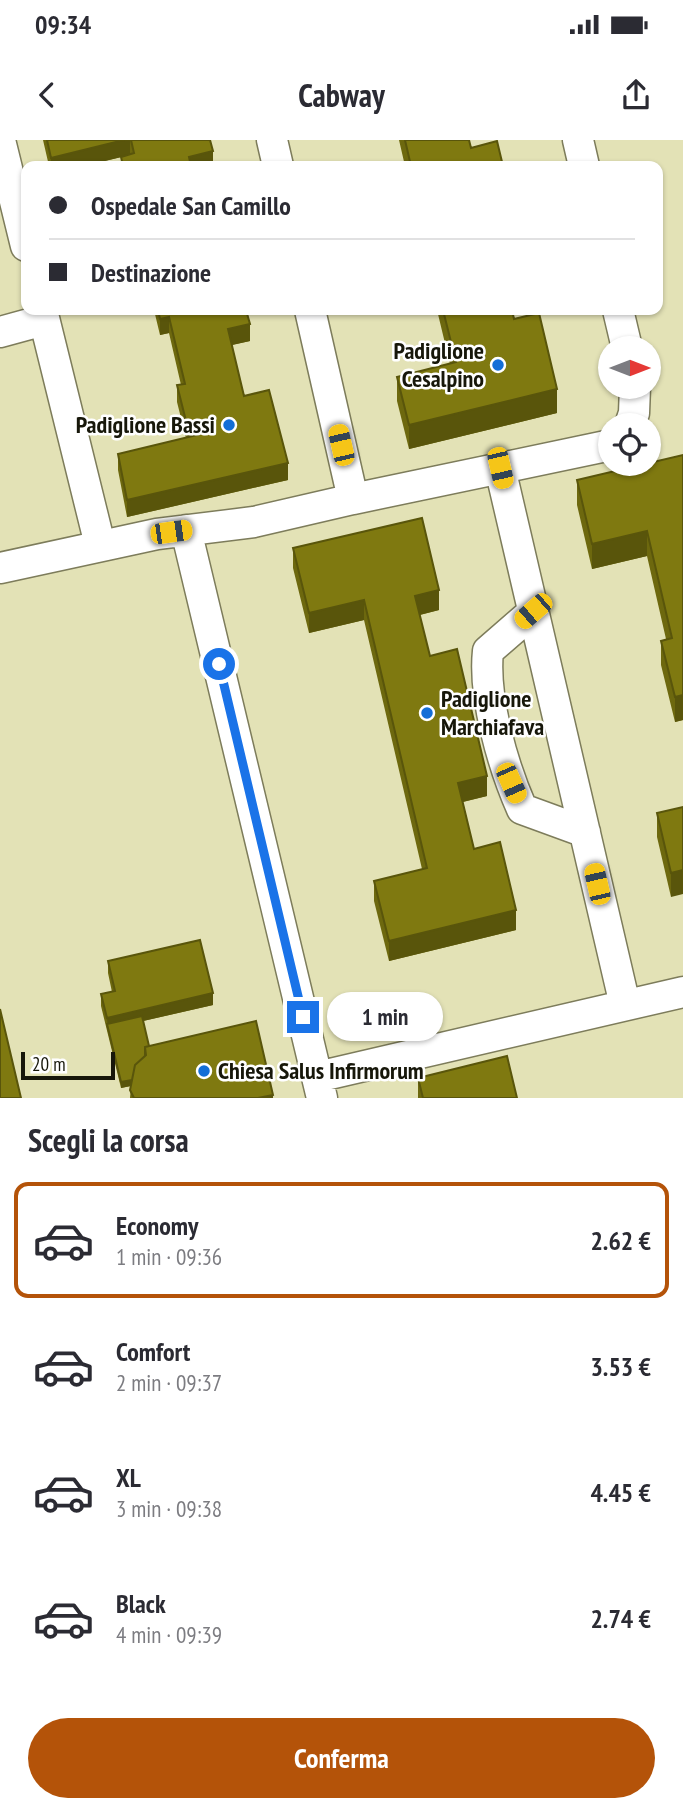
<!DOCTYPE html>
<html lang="it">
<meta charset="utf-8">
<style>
:root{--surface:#fff;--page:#f2f2f3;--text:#2b2b33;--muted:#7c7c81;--line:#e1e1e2;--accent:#b45309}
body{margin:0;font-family:"PT Sans Narrow",sans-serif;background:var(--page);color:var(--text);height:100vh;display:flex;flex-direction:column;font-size:26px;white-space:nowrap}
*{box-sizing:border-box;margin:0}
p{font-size:23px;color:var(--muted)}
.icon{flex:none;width:38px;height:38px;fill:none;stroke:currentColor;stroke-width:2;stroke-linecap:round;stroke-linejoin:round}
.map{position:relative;height:958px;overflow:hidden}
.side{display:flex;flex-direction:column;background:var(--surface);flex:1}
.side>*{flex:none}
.top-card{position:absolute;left:21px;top:21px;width:642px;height:154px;border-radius:14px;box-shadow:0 2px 5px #0004;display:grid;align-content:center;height:154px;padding:0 28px;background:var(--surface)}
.needle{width:46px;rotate:90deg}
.controls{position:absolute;left:598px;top:196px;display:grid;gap:14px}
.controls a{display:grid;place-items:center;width:63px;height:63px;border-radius:50%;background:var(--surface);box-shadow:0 2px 5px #0004;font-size:35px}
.scale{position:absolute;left:21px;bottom:18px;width:94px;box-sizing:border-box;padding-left:7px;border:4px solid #17170a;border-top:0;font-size:19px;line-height:24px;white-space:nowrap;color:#17170a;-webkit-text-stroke:5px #fff;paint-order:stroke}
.end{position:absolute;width:32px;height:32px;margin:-16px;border:9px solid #1a73e8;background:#fff;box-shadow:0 0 0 4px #fff}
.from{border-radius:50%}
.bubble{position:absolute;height:49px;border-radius:24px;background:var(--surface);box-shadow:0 2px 5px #0004;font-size:23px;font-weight:700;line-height:49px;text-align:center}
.car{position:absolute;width:21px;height:42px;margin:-21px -10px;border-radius:9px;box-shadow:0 0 5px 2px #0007;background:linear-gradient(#f5c518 24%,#345 0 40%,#f5c518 0 76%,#345 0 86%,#f5c518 0)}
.top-card b{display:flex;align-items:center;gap:24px;height:66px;font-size:26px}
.top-card b+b{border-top:2px solid var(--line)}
.top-card i{width:18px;height:18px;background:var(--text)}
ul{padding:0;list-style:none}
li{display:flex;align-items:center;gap:21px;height:116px;margin:0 14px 10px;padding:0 14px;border:4px solid transparent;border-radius:14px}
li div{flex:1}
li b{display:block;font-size:26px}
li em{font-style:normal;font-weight:700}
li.on{border-color:var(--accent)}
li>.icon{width:63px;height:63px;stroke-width:1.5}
h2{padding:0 28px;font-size:32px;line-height:84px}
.primary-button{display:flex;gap:14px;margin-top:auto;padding:14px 28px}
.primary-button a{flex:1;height:80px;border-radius:42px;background:var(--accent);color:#fff;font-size:28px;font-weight:700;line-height:80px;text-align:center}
.status{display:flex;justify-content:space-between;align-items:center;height:49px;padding:0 35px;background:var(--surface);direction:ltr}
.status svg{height:19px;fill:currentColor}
header{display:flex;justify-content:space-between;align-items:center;height:91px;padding:0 28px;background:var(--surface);font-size:32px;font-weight:700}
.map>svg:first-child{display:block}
.built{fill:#e3e2b6;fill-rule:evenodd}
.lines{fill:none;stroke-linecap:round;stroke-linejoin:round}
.minor-casing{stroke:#7d7c5b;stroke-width:33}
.minor{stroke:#fff;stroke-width:30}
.wall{fill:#6d680e}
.shaded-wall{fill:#59550b}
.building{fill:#7f7910;stroke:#59550b;stroke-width:2}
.route{stroke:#1a73e8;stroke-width:9}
.poi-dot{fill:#136ed7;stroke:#fff;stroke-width:2.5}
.labels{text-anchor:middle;stroke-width:5;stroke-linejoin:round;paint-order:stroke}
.poi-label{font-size:24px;font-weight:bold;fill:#17170a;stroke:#fff;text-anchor:end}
</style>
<div class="status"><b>09:34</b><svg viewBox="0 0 49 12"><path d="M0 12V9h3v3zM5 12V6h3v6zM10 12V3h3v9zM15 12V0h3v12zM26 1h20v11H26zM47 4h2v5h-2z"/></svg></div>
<header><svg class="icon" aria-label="back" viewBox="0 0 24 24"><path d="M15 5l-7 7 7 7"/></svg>Cabway<svg class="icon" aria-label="share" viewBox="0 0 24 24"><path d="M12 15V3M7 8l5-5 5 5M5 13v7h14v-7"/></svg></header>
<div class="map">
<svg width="683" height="958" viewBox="0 0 683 958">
<rect width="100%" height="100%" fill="#efeec9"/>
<path class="built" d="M0,0H683V958H0ZM26,26H658V170H26ZM611,208H649V247H611ZM611,285H649V324H611Z"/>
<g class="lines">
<defs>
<path id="minor" d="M0,0L26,106
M272,0L278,26
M578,0L584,26
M42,170L100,405
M618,170L627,208
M0,192L44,180
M630,285L634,273L635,247
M500,328L625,865
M353,359L611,305
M186,390L322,958
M0,428L157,394L254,382L353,359L310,170
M533,472L488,511C483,558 503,626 522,669L585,692
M317,937L683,852"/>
</defs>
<use href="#minor" class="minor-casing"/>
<use href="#minor" class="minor"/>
</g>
<path class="wall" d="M43,0H210L213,26H121V17L84,26H49Z
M399,0H469L471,8L503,26H405Z
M154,170H246L250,201L231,205L244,256L288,340L127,377L118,330V314L186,298L177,262V245H181L169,193L160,195Z
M437,170H512L514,179L557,273L409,309L397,261V237L450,224Z
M683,315V580L675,582L661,525V501L666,499L647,416L592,429L577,365V340Z
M293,408L439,470L420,475L430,516L487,656L463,662L474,709L516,790L389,821L374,761V741L422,729L364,480L309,493L293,428Z
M683,667L671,757L657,697V673Z
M108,821L213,865L143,881L149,906L273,958H130L131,946L121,948L101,866V854L112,852L108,833Z
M418,938L517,958H418Z"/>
<path class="shaded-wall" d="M124,0H130V15L84,26H51V18Z
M213,11V26H189V17Z
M369,170H390L369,175Z
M169,177V193L160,195V179Z
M250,184V201L228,206V189Z
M557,249V273L409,309V285Z
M199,282V298L187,301V285Z
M288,323V340L127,377V360Z
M647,391V416L592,429V404Z
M439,450V470L415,476V456Z
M364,460V480L309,493V473Z
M683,555V580L675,582V557Z
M487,636V656L458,663V643Z
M683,730V754L671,757V733Z
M516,770V790L389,821V801Z
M213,853V865L108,889L107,878Z
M146,935L135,945L121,948V942Z
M273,955V958H258Z"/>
<path class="building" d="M47,0H124L51,18Z
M131,0H210L213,11L189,17L191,26H123L121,17L134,13Z
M405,0H469L471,8L497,1L503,26H411Z
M158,170H246L250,184L228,189L244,256L269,250L288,323L127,360L118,314L201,294L199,282L187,285L177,245L185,244L169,177L160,179Z
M443,170H512L514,179L539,173L557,249L409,285L397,237L456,222Z
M683,315V555L675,557L661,501L672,498L647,391L592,404L577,340Z
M422,378L439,450L415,456L430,516L457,509L487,636L458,643L474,709L500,702L516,770L389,801L374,741L427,728L364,460L309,473L293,408Z
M683,667V730L671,733L657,673Z
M200,800L213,853L107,878L101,854L115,851L108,821Z
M0,869L21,958H0Z
M142,876L149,906L145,907V916L135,925L132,940L121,942L107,884Z
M256,881L273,955L258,958H134L130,950L135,925L146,915L145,907Z
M507,916L517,958H423L418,938Z"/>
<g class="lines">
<path class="route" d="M219,524L303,877"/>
</g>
<g class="poi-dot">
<circle cx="498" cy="225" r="7"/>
<circle cx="229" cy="285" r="7"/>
<circle cx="427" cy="573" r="7"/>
<circle cx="204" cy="931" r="7"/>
</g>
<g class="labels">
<g class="poi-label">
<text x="484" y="219">Padiglione<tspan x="484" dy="28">Cesalpino</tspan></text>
<text x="215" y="293">Padiglione Bassi</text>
<text x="441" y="567" text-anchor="start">Padiglione<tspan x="441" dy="28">Marchiafava</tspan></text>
<text x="218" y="939" text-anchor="start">Chiesa Salus Infirmorum</text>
</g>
</g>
</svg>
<div class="controls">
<a><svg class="needle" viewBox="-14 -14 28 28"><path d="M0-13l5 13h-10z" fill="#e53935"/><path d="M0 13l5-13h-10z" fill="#7c7c81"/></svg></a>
<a><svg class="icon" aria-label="locate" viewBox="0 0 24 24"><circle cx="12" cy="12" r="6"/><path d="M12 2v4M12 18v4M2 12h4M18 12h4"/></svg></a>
</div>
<div class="scale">20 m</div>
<i class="end from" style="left:219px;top:524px"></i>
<i class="end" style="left:303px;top:877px"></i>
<div class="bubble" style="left:327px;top:852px;width:116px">1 min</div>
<i class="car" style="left:341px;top:305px;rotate:347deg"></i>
<i class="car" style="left:500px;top:328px;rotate:167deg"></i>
<i class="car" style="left:171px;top:392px;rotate:82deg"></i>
<i class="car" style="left:533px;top:471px;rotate:229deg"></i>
<i class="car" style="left:511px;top:643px;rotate:156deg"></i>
<i class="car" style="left:597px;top:744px;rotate:347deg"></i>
<div class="top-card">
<b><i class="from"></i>Ospedale San Camillo</b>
<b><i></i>Destinazione</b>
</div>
</div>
<section class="side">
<h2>Scegli la corsa</h2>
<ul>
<li class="on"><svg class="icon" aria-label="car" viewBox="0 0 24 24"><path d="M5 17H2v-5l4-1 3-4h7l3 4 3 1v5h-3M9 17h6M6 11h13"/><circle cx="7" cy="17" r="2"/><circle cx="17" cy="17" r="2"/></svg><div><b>Economy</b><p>1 min · 09:36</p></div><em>2.62 €</em></li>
<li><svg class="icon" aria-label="car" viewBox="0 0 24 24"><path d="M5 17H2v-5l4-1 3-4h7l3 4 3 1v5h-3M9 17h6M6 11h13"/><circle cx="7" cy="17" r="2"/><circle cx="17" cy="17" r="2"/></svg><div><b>Comfort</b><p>2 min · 09:37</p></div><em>3.53 €</em></li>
<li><svg class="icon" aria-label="car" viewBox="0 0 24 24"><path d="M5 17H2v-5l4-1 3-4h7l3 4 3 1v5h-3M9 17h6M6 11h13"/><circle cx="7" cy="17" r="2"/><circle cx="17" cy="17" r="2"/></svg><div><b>XL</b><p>3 min · 09:38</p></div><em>4.45 €</em></li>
<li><svg class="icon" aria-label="car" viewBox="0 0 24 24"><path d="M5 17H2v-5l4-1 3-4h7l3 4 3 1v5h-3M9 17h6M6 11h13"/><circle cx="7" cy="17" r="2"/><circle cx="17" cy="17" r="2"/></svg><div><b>Black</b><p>4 min · 09:39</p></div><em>2.74 €</em></li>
</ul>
<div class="primary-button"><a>Conferma</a></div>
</section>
